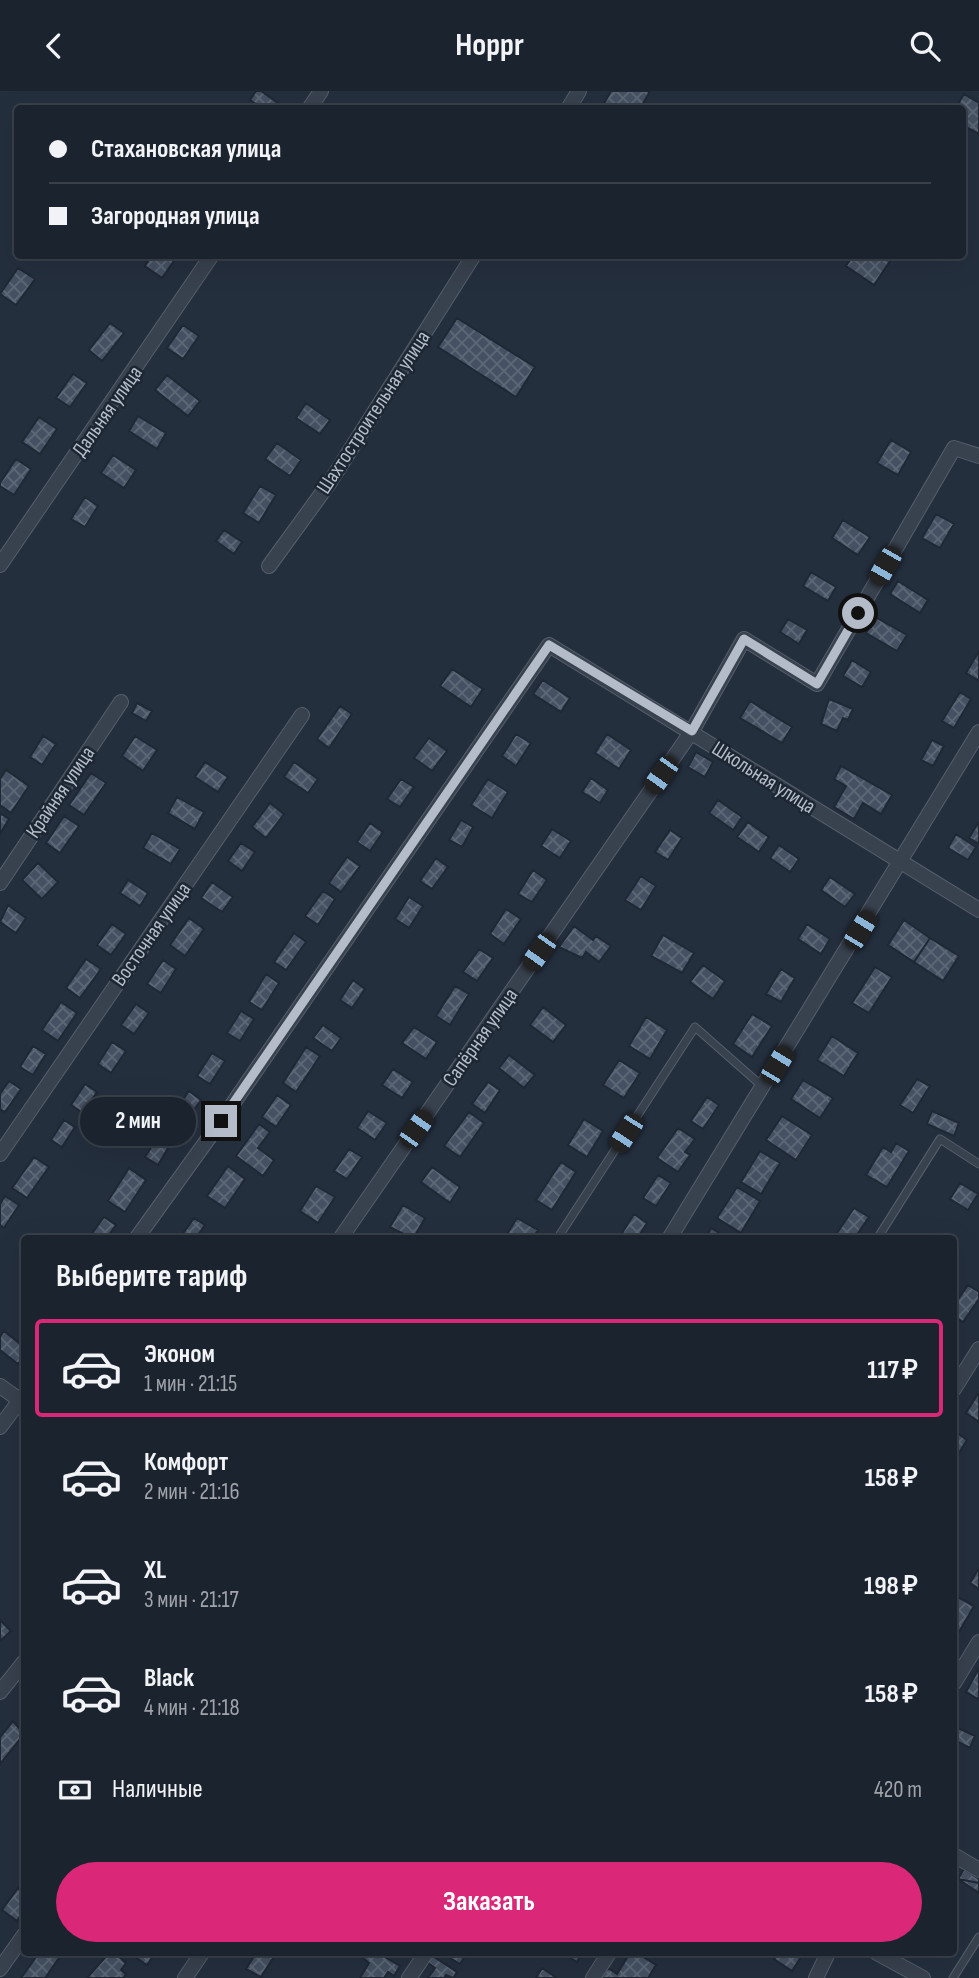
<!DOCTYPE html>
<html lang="ru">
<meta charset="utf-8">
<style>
:root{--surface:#1b232e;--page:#282f3a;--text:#f1f3f6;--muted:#a0a4aa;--line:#39404a;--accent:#db2777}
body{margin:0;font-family:"Sofia Sans Condensed",sans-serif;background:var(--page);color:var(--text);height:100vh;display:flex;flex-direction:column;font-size:26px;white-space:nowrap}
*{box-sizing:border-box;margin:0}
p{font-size:23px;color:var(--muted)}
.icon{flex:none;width:38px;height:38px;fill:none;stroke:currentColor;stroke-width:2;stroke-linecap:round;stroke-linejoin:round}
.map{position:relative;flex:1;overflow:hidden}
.side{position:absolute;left:21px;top:1144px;width:936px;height:721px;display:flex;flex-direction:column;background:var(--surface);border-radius:7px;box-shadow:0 7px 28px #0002,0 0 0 2px var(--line)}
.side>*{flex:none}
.hud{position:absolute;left:14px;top:14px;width:952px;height:154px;border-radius:7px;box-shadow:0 7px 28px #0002,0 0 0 2px var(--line);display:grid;align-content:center;height:154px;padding:0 35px;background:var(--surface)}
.end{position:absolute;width:32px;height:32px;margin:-16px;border:9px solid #b4bcc9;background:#111;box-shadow:0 0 0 4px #111}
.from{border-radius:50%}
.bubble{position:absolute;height:49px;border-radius:24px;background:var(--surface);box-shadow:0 7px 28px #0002,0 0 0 2px var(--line);font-size:23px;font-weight:700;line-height:49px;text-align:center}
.car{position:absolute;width:21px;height:42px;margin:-21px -10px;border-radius:9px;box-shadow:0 0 5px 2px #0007;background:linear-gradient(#222 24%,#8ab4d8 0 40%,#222 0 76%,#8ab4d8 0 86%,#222 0)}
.hud b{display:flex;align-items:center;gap:24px;height:66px;font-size:26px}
.hud b+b{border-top:2px solid var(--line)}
.hud i{width:18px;height:18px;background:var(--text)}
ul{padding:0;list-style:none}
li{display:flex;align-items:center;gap:21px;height:98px;margin:0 14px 10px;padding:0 21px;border:4px solid transparent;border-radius:7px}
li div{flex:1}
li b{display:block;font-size:26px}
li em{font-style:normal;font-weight:700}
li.on{border-color:var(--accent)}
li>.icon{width:63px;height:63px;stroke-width:1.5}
h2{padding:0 35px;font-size:32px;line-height:84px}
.pay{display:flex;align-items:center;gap:18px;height:77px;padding:0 35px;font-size:26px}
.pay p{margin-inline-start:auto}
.cta{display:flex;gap:14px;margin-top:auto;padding:14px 35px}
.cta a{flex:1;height:80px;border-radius:42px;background:var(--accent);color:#fff;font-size:28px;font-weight:700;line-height:80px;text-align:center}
header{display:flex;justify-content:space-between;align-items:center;height:91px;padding:0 35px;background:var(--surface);font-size:32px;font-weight:700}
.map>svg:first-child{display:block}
.building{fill:url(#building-cross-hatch);stroke:#1f2835;stroke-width:2}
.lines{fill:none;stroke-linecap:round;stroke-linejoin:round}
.lane-casing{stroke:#565f6c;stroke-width:9}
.street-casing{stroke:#565f6c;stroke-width:16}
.lane{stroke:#38414e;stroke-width:7}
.street{stroke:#38414e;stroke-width:14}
.route{stroke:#b4bcc9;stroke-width:9}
.labels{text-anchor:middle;stroke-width:5;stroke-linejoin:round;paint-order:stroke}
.street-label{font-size:21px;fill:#b4bcc9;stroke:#1d2633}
</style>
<header><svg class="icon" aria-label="back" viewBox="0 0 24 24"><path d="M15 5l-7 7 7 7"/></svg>Hoppr<svg class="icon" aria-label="search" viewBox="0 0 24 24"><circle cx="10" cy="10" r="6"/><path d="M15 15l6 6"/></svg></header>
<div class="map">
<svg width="979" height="1887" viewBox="0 0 979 1887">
<defs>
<pattern id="building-cross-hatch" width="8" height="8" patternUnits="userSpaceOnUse" patternTransform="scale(1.75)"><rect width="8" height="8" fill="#455162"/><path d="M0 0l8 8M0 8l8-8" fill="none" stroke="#5d6877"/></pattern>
</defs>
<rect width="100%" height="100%" fill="#242f3e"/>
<path class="building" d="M256,0H261L282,15L263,18L250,9Z
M611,0H650L640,18H601Z
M964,3L979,12V43L962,34V18H955Z
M152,164H178L162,187L145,175Z
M853,164H894L874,194L846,175Z
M18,177L35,188L16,214L0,203Z
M457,227L535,276L516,306L438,256Z
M110,232L124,242L102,270L89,259Z
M183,234L199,245L183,268L167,257Z
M73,283L87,292L70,316L56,307Z
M167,284L200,310L188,325L155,299Z
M306,312L330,329L320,343L296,327Z
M138,325L166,342L157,358L129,340Z
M39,326L57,338L40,363L22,351Z
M891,349L911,361L898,384L877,372Z
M277,352L301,369L290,385L265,368Z
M113,364L136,379L124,397L101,382Z
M16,368L31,378L14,404L0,395V392Z
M260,395L276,404L259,432L243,422Z
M85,406L98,415L85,436L71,428Z
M936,423L954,433L940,457L922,447Z
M843,429L870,446L858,464L832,447Z
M224,439L242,451L234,463L216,450Z
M811,481L836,496L828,510L803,495Z
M898,490L928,509L920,522L890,503Z
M875,526L907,544L897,560L866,542Z
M788,528L807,539L799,553L780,541Z
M979,560V590L966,582Z
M852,569L871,581L862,596L843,585Z
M452,578L483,598L471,616L440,595Z
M543,589L570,607L561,621L533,603Z
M960,601L971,608L954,637L942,630Z
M829,608L853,618L848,629L843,627L837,640L821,633Z
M750,610L792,636L782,652L740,627Z
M137,612L152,620L146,630L132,622Z
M340,615L352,623L329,657L317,648Z
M516,643L531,652L516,675L502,665Z
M607,643L631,659L619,678L595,662Z
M43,645L56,653L42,674L30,666Z
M135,645L157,659L143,680L122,665Z
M429,647L447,660L432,680L414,667Z
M932,649L944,655L933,675L921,669Z
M696,661L713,671L705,686L688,676Z
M205,671L228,686L218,701L195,686Z
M294,671L318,688L308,702L284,686Z
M841,675L892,704L881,723L863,712L854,728L834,716L846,695L834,688Z
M6,679L29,695L11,722L0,714V688Z
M91,682L106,692L84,724L69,714Z
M591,687L608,699L600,712L582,701Z
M401,688L414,696L400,716L387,708Z
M488,688L508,701L492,727L471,714Z
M177,706L204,721L195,738L168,722Z
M718,709L742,726L733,739L709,722Z
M270,712L284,723L266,747L252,736Z
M0,722L9,728L0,743Z
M64,725L79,735L60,762L46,752Z
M461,729L473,736L462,756L449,749Z
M748,731L769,746L759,761L737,746Z
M370,732L383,741L370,760L357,751Z
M978,732L979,733V753L969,747Z
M552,738L571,750L560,767L541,755Z
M670,739L682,747L668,769L655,761Z
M152,742L180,758L171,773L143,757Z
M956,743L976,756L968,769L948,757Z
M241,752L255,761L242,780L228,770Z
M779,754L799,768L790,781L770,767Z
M347,766L360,775L341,801L329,792Z
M436,767L448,776L432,798L420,790Z
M38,772L58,791L42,808L22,789Z
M533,779L547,789L532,811L518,803Z
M641,785L656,795L641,819L625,809Z
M830,786L855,803L845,816L821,799Z
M128,789L148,802L140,815L120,802Z
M212,791L233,806L222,821L201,807Z
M323,800L335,808L318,834L305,825Z
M409,806L423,815L409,837L395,828Z
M8,814L26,827L16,842L0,831Z
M506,818L521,828L504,853L490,843Z
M189,827L204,838L185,865L170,854Z
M904,829L930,847L914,871L888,854Z
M112,833L126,843L111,864L97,854Z
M807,833L830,848L821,863L798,848Z
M574,835L593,849L596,845L611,855L599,871L586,861L582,867L559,856Z
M294,842L306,851L286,879L274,871Z
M663,844L694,862L682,882L651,865Z
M930,847L959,865L943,890L914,871Z
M479,858L493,867L477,890L463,881Z
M86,868L101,878L80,907L66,897Z
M163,869L176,878L161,902L147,893Z
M703,874L725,890L713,908L690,891Z
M875,876L892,886L869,922L852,912Z
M781,878L795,887L781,911L766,903Z
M266,883L279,892L262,919L249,911Z
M353,889L365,898L352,917L340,909Z
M455,895L469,903L450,934L436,925Z
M61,911L77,922L58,950L42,939Z
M136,913L149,922L134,943L121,934Z
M543,916L566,934L553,951L530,934Z
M241,920L254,928L240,950L227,942Z
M752,923L772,935L752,966L733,953Z
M646,926L667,939L650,968L629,955Z
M323,934L341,947L332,960L313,947Z
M414,936L437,951L426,968L402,952Z
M832,945L858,962L844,985L817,969Z
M112,951L126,960L111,982L98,973Z
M33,955L46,963L33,984L20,976Z
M306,956L320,965L296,1001L283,992Z
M212,962L225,970L210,993L197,985Z
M509,964L535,984L524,997L499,977Z
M619,969L640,982L624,1007L603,994Z
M393,978L413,991L402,1007L382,994Z
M917,988L930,995L913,1022L900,1014Z
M803,989L833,1007L820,1027L791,1008Z
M9,990L21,998L5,1021L0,1018V1003Z
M488,991L500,999L485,1022L472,1013Z
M85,993L97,1001L83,1022L71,1014Z
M189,1000L201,1009L183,1034L171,1026Z
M277,1004L291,1014L276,1036L262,1026Z
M707,1006L719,1014L703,1038L691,1030Z
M368,1020L387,1032L375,1049L357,1037Z
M932,1020L959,1032L954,1045L927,1033Z
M469,1021L484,1032L460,1066L444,1055Z
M782,1025L812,1044L796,1069L766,1049Z
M584,1028L603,1040L587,1066L568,1054Z
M64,1029L75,1036L62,1056L51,1049Z
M259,1033L270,1041L258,1057L274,1069L263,1085L236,1065Z
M678,1037L695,1048L685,1061L690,1064L678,1081L657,1067Z
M162,1039L174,1047L158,1074L145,1066Z
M896,1052L909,1060L887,1096L866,1084L883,1056L891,1061Z
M349,1058L362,1066L347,1088L334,1080Z
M760,1060L780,1072L761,1103L741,1091Z
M34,1066L49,1076L27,1107L12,1097Z
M561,1071L576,1081L552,1119L536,1109Z
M228,1075L245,1088L225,1117L207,1105Z
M432,1076L460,1096L450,1112L421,1091Z
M129,1077L146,1089L125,1121L108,1110Z
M658,1084L671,1092L656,1115L643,1107Z
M960,1092L978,1103L968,1119L950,1108Z
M316,1095L335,1106L318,1132L300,1120Z
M737,1096L760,1110L741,1142L717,1127Z
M5,1105L19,1114L4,1137L0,1134V1113Z
M403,1114L425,1127L413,1148L390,1136Z
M854,1117L869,1126L854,1148H846L837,1142Z
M634,1123L647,1132L637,1148L622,1142Z
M104,1126L116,1134L106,1148H88Z
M194,1127L205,1134L195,1148H179Z
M517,1127L538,1139L532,1148H504Z
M711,1137L729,1148H705Z
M968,1194L979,1201V1208L963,1231L954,1225V1214Z
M4,1240L24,1256V1264L18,1273L0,1259V1246Z
M979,1301V1331L966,1322Z
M956,1341L967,1349L954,1370V1344Z
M979,1477V1498L970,1492Z
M954,1504L974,1515L959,1541L954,1537Z
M0,1529L11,1540L0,1550Z
M979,1577V1606L978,1608L966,1601Z
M13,1630L24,1643L0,1673V1646Z
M954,1635L975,1645L970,1657L954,1649Z
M964,1778L979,1788V1792L958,1788Z
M958,1788L979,1792V1802Z
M18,1797L24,1802V1819L17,1830L2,1819Z
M39,1862H51L59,1867L45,1887H21Z
M109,1862H115L126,1872L121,1879L126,1883L123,1887H87Z
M129,1862H152L154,1864L147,1874Z
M256,1862H265L273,1867L261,1886L246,1878Z
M357,1862H378L400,1875L394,1885L388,1881L384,1887H360L369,1872Z
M442,1862H467L460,1873Z
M562,1862H582L577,1871Z
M630,1862H637L656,1874L648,1887H601L608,1877L617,1883Z
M779,1862H795L801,1866L792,1880L774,1868Z
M431,1864L457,1881L453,1887L446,1884L444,1887H428L435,1877L427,1871Z
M542,1877L557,1887H536Z"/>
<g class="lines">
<defs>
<path id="lane" d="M557,1148L695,936L763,996
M877,1148L940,1048L979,1073
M953,1887L979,1846"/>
<path id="street" d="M309,18L321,0
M568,18L579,0
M0,474L212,164
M269,475L330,391L474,164
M0,792L121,611
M0,1063L302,624
M136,1148L221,1030L549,554L979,819
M340,1148L692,640L744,548L817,593L954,357L979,365
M669,1148L979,641
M0,1295L24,1312
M954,1298L979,1258
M0,1336L24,1304
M954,1592L979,1551
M0,1601L24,1571
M954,1764L979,1779
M877,1862L923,1887
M0,1878L24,1844
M185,1887L202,1862
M409,1887L426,1862
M593,1887L609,1862
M816,1887L828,1862"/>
</defs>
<use href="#lane" class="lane-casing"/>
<use href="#street" class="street-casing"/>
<use href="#lane" class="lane"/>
<use href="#street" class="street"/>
</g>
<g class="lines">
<path class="route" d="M221,1030L549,554L692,640L744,548L817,593L858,522"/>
</g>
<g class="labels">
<g class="street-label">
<text transform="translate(107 320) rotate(-55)" y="7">Дальняя улица</text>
<text transform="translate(373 321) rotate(-57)" y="7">Шахтостроительная улица</text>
<text transform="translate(764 686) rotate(32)" y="7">Школьная улица</text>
<text transform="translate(60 701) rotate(-56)" y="7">Крайняя улица</text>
<text transform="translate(151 843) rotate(-55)" y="7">Восточная улица</text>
<text transform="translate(480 946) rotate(-55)" y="7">Сапёрная улица</text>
</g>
</g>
</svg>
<i class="end from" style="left:858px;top:522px"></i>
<i class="end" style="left:221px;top:1030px"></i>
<div class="bubble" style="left:80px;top:1006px;width:116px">2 мин</div>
<i class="car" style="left:885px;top:475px;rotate:210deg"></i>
<i class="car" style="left:661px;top:684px;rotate:215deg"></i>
<i class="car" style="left:860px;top:839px;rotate:31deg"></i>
<i class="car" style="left:539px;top:861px;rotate:215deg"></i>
<i class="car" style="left:777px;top:974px;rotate:31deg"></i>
<i class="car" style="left:416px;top:1038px;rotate:35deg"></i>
<i class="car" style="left:626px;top:1042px;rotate:213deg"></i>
<div class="hud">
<b><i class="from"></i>Стахановская улица</b>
<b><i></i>Загородная улица</b>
</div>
<section class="side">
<h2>Выберите тариф</h2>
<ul>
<li class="on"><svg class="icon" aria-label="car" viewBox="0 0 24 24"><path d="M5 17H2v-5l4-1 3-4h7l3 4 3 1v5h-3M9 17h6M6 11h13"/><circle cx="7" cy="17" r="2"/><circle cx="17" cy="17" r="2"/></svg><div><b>Эконом</b><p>1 мин · 21:15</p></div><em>117 ₽</em></li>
<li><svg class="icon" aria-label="car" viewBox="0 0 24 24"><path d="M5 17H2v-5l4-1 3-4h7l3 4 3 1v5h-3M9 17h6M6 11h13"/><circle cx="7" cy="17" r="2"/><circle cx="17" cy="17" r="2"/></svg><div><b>Комфорт</b><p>2 мин · 21:16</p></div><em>158 ₽</em></li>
<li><svg class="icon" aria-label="car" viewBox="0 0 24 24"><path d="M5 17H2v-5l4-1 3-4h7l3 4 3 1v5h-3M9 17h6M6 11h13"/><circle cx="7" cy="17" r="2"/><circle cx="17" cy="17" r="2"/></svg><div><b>XL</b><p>3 мин · 21:17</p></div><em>198 ₽</em></li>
<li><svg class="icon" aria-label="car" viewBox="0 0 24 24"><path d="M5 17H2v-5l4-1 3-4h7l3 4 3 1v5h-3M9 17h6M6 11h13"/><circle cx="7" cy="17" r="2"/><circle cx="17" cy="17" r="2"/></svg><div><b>Black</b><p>4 мин · 21:18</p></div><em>158 ₽</em></li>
</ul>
<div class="pay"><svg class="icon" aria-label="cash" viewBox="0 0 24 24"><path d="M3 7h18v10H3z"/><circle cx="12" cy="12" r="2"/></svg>Наличные<p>420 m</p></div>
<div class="cta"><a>Заказать</a></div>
</section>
</div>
